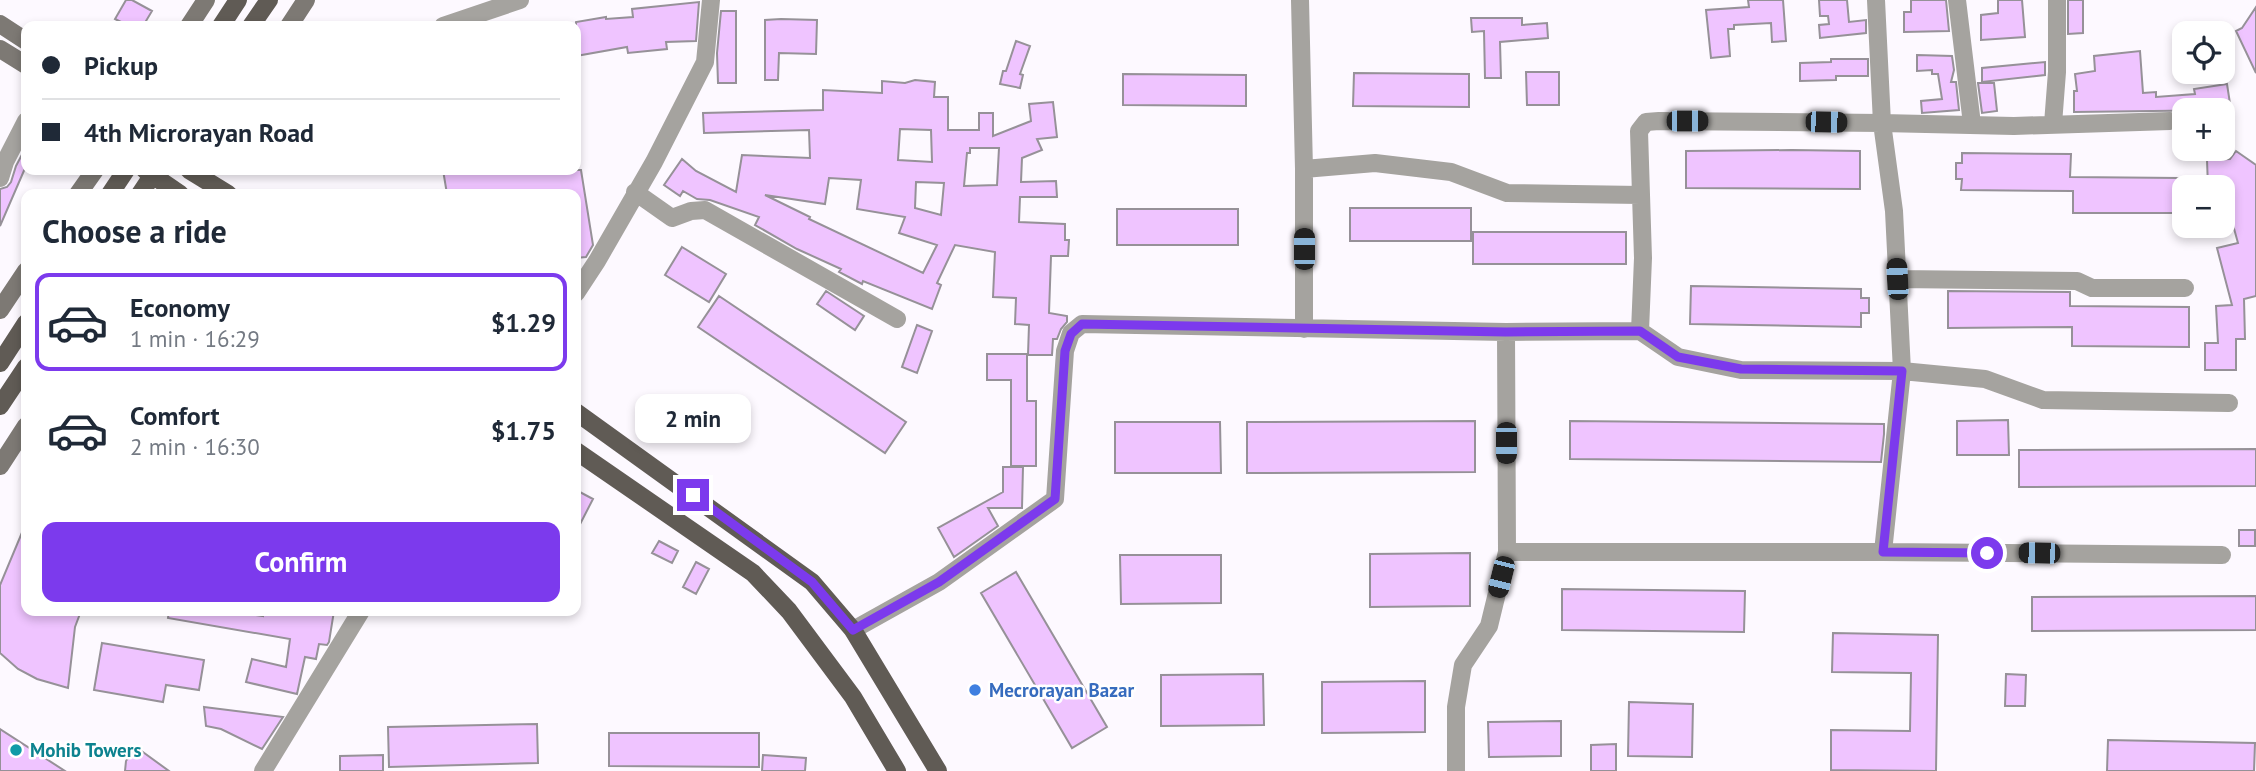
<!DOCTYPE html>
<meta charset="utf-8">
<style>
:root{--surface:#fff;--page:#f2f2f3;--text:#1f2937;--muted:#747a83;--line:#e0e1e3;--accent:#7c3aed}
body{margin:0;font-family:"PT Sans",sans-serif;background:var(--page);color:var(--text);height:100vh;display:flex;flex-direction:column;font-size:26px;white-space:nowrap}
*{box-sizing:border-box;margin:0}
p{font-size:23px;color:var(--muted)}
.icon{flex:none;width:38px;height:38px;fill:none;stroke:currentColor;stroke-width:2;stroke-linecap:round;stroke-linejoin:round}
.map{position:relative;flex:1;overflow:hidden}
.side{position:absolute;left:21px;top:189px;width:560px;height:427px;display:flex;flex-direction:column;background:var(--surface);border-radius:14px;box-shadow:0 4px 10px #0003}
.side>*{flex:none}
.banner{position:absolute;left:21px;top:21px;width:560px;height:154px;border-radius:14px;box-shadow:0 4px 10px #0003;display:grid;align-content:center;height:154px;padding:0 21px;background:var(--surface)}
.fabs{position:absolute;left:2172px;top:21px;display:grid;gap:14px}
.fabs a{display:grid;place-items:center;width:63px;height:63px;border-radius:14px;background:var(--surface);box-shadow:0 4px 10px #0003;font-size:35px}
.end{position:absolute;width:32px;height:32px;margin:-16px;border:9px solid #7c3aed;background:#fff;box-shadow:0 0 0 4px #fff}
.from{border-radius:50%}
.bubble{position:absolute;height:49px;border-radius:14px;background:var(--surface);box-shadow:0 4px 10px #0003;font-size:23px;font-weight:700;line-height:49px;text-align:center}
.car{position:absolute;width:21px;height:42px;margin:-21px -10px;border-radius:9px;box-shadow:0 0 5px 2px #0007;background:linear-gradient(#222 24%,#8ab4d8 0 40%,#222 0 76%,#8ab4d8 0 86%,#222 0)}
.banner b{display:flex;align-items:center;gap:24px;height:66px;font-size:26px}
.banner b+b{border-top:2px solid var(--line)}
.banner i{width:18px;height:18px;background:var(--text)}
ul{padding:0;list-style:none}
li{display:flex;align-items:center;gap:21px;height:98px;margin:0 14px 10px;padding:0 7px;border:4px solid transparent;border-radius:14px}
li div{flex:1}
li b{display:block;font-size:26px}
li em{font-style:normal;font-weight:700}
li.selected{border-color:var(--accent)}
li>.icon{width:63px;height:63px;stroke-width:1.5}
h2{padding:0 21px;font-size:32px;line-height:84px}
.button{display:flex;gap:14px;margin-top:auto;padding:14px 21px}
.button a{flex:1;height:80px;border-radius:14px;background:var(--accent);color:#fff;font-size:28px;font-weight:700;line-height:80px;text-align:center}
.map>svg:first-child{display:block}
.building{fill:#efc4ff;stroke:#969198;stroke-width:2;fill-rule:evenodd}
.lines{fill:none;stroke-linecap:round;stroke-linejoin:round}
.street{stroke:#a5a39f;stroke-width:18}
.secondary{stroke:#7d7974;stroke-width:18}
.primary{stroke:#605b55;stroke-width:18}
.route{stroke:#7c3aed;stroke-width:9}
.shop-dot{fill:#3f7fe0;stroke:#fff;stroke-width:2.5}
.culture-dot{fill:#0f9aa8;stroke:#fff;stroke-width:2.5}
.labels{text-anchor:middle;stroke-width:5;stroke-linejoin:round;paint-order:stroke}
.shop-label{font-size:19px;font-weight:bold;fill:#366cbe;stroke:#fff;text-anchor:start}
.culture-label{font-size:19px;font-weight:bold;fill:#0d838f;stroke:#fff;text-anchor:start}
</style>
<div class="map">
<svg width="2256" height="771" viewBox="0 0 2256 771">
<rect width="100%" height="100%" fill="#fdf9ff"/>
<path class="building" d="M126,0H132L152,11L143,26H129L115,19Z
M1748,0H1783L1786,41L1772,42L1771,23L1734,25V29H1728L1730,56L1711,58L1706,10L1749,7Z
M1819,0H1847L1849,22L1866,20V33L1820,38L1819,25L1829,24L1828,16H1820Z
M1911,0H1946L1949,31L1904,32V12H1911Z
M1998,0H2022L2025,37L1981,40V15L1998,13Z
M2068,0H2083V33L2068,34Z
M699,2L696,41L666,42L667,49L628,53L627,47L576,56V22L606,17V19L633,17L632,9Z
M2256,7V73L2236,31L2242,28Z
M721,11H736V83H718L717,53Z
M1471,18H1522V25L1547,23L1548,38L1500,42L1501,78H1485L1484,31L1472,32Z
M781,19L817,20L816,54L779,53L778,80H765V20Z
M1016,41L1030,46L1020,74L1023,75L1020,88L1000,84L1003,71H1006Z
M2140,51L2143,93L2156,92V97L2195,94L2194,89L2227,84L2231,110L2074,112V91H2077L2075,74L2095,71L2094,56Z
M1917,55L1952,56L1954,70L1951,82H1956L1959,110L1922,113L1921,101L1942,99L1938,74H1932V70L1917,71Z
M1831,59H1868V76H1836V80L1800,81V63L1831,62Z
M2045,62V75L1982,82V68Z
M1526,72H1559V105H1527Z
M1354,73L1469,74V107L1353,106Z
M1123,74L1246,75V106L1123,105Z
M915,80L935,82L934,97H948V130H979V113H993V136L1031,121L1029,104L1053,102L1057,137L1037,139L1042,150L1022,158L1021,182L1056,181L1057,197H1020L1019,222L1065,224V240H1069L1068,256H1051L1049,313L1067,316V322L1061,329L1057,339H1053L1052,355H1028L1029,325L1015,324L1016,298L993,297L995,252L955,245L937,283L941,285L932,309L863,281L862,284L839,272L841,269L797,249L755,225L759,217L710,200L697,199L683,191L680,196L664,185L682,159L696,171L736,192L742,155L810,158L809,130L704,133L703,113L823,110V90L882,93V81L905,83ZM900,129L931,130L932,162L898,160ZM970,148H999L997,185L964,186L967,153H970ZM829,178L861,180L857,209L905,217L899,233L937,245L923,273L809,219L810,217L765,195L825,204ZM916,182L944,183L941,215L915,208Z
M1978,83H1994L1997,111L1982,113Z
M26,147V166L0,226V189L7,187L11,182L16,166Z
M1792,150L1860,151V189L1686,188V151Z
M2236,151L2256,165V296L2244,299L2245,339H2236V370H2205V343H2218L2216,306L2232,305L2217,248L2238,243L2230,214L2222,215V187H2208L2207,160L2230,159Z
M1962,153L2071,154L2070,177L2179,178V189H2184V204H2178V213H2073V191L1961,190L1962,179H1956V163H1962Z
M443,170H581L593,245L586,257L576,258V194H447Z
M1350,208H1471V241H1350Z
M1117,209H1238V245H1117Z
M1473,232H1626V264H1473Z
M682,247L726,274L709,302L665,275Z
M1691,286L1861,289V298H1869V313H1861V327L1690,324Z
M826,291L864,316L855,330L817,304Z
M1948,291L2070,292V306L2189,307V347L2072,346V327L1948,328Z
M719,296L906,422L885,453L698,327Z
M917,325L932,331L917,373L902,367Z
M987,354H1027V401H1036V466H1011V380H987Z
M2008,420L2009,455H1957V421Z
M1475,421V472L1247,473V422Z
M1570,421L1884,424V434L1881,462L1570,459Z
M1115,422H1220L1221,473H1115Z
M2256,449V486L2019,487V450Z
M1003,467H1023L1022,508H988L998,526L954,557L938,528L1003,492Z
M576,490L593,499L576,532Z
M26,523V611H81L75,627L68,688L37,679L18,669L0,653V585Z
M2239,530H2255V546H2239Z
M659,541L678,551L672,563L652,553Z
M1470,553V606L1370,607V554Z
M1120,555H1221V603L1121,604Z
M696,562L709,569L696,594L683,587Z
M1016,572L1107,727L1072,748L981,593Z
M1562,589L1745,591L1744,632L1562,630Z
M2256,596V630L2032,631V597Z
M169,611H230L263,616V611H334L329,642L327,645L319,644L316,659L305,657L297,694L246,682L252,659L286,667L290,639L168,618Z
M1833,633L1938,635L1936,771L1831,770V730L1910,731L1911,673L1832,672Z
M102,643L204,660L199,690L166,685L163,702L94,690Z
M1263,674L1264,725L1161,726V675Z
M2006,674L2026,675L2025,706H2005Z
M1425,681V732L1322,733V682Z
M1629,702L1693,704L1692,757L1628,756Z
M204,707L283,717L262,749L221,729L206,726Z
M1561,721V756L1489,757L1488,722Z
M537,724L538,763L389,767L388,727Z
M0,729L65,771H0Z
M609,733H759V767L609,766Z
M2108,740L2255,743L2254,771H2107Z
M1616,744V771H1591V745Z
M136,747L169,771H125L126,761Z
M383,755V771H340V756Z
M763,755L806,758L805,771H762Z"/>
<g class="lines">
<path class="street" d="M1300,0L1304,169V329
M1957,0L1972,124
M443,26L520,0
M2053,124L2057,72V0
M1304,169L1375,163L1451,172L1507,193L1640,195
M0,178L5,162L26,121
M635,192L672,218L691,211L705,210L897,319
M1897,279L2077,281L2092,288H2185
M576,293L597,261L654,162L705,62L711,0
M1640,331L1643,258L1639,131L1646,122L1659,121L1882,123L1876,0
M1507,552H1883L2222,555
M1883,552L1902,371L1894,211L1882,123L2014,126L2170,121
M853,630L939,582L1055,499L1065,351L1071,333L1082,324L1506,332L1640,331L1678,357L1741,370L1902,371L1985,379L2043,400L2229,403
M263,771L361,611
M1456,771V707L1463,665L1489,626L1507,552L1506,332"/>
<path class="secondary" d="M0,24L26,41
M189,26L206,0
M289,26L306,0
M0,49L26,65
M78,194L95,170
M0,310L26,271
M0,466L26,426"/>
<path class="primary" d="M221,26L238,0
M251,26L269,0
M145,170L180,194
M189,170L228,194
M110,194L126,170
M140,194L156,170
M0,363L26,323
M0,406L26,367
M576,412L812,582L853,630L938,771
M576,451L753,573L789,611L853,697L897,771"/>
</g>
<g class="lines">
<path class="route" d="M693,495L812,582L853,630L939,582L1055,499L1065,351L1071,334L1082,324L1506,332L1640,331L1678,357L1741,369L1902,371L1883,552L1987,553"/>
</g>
<circle class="shop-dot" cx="975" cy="690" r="7"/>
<circle class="culture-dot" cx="16" cy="750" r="7"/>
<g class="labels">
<g class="shop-label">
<text x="989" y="697">Mecrorayan Bazar</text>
</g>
<g class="culture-label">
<text x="30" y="757">Mohib Towers</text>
</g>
</g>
</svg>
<div class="fabs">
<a><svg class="icon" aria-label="locate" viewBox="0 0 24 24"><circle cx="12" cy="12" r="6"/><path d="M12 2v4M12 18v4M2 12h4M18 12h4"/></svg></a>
<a>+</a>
<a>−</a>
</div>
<i class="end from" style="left:1987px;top:553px"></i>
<i class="end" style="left:693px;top:495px"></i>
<div class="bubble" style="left:635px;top:394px;width:116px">2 min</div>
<i class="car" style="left:1687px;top:121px;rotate:90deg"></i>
<i class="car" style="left:1826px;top:122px;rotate:91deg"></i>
<i class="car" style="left:1304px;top:249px;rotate:0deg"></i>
<i class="car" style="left:1897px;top:279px;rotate:357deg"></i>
<i class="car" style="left:1506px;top:443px;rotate:180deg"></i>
<i class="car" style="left:2039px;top:553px;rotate:271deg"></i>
<i class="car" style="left:1501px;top:577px;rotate:194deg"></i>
<div class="banner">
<b><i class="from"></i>Pickup</b>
<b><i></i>4th Microrayan Road</b>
</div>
<section class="side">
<h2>Choose a ride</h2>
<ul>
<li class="selected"><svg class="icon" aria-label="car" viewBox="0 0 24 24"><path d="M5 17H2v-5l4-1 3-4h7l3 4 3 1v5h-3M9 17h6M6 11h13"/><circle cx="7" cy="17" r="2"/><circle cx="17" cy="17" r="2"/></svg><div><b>Economy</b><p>1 min · 16:29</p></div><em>$1.29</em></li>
<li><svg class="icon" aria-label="car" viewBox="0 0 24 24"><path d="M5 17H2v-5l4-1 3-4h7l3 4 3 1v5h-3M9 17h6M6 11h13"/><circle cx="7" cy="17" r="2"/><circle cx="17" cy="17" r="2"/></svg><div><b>Comfort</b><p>2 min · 16:30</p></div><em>$1.75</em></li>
</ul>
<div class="button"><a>Confirm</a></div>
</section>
</div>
